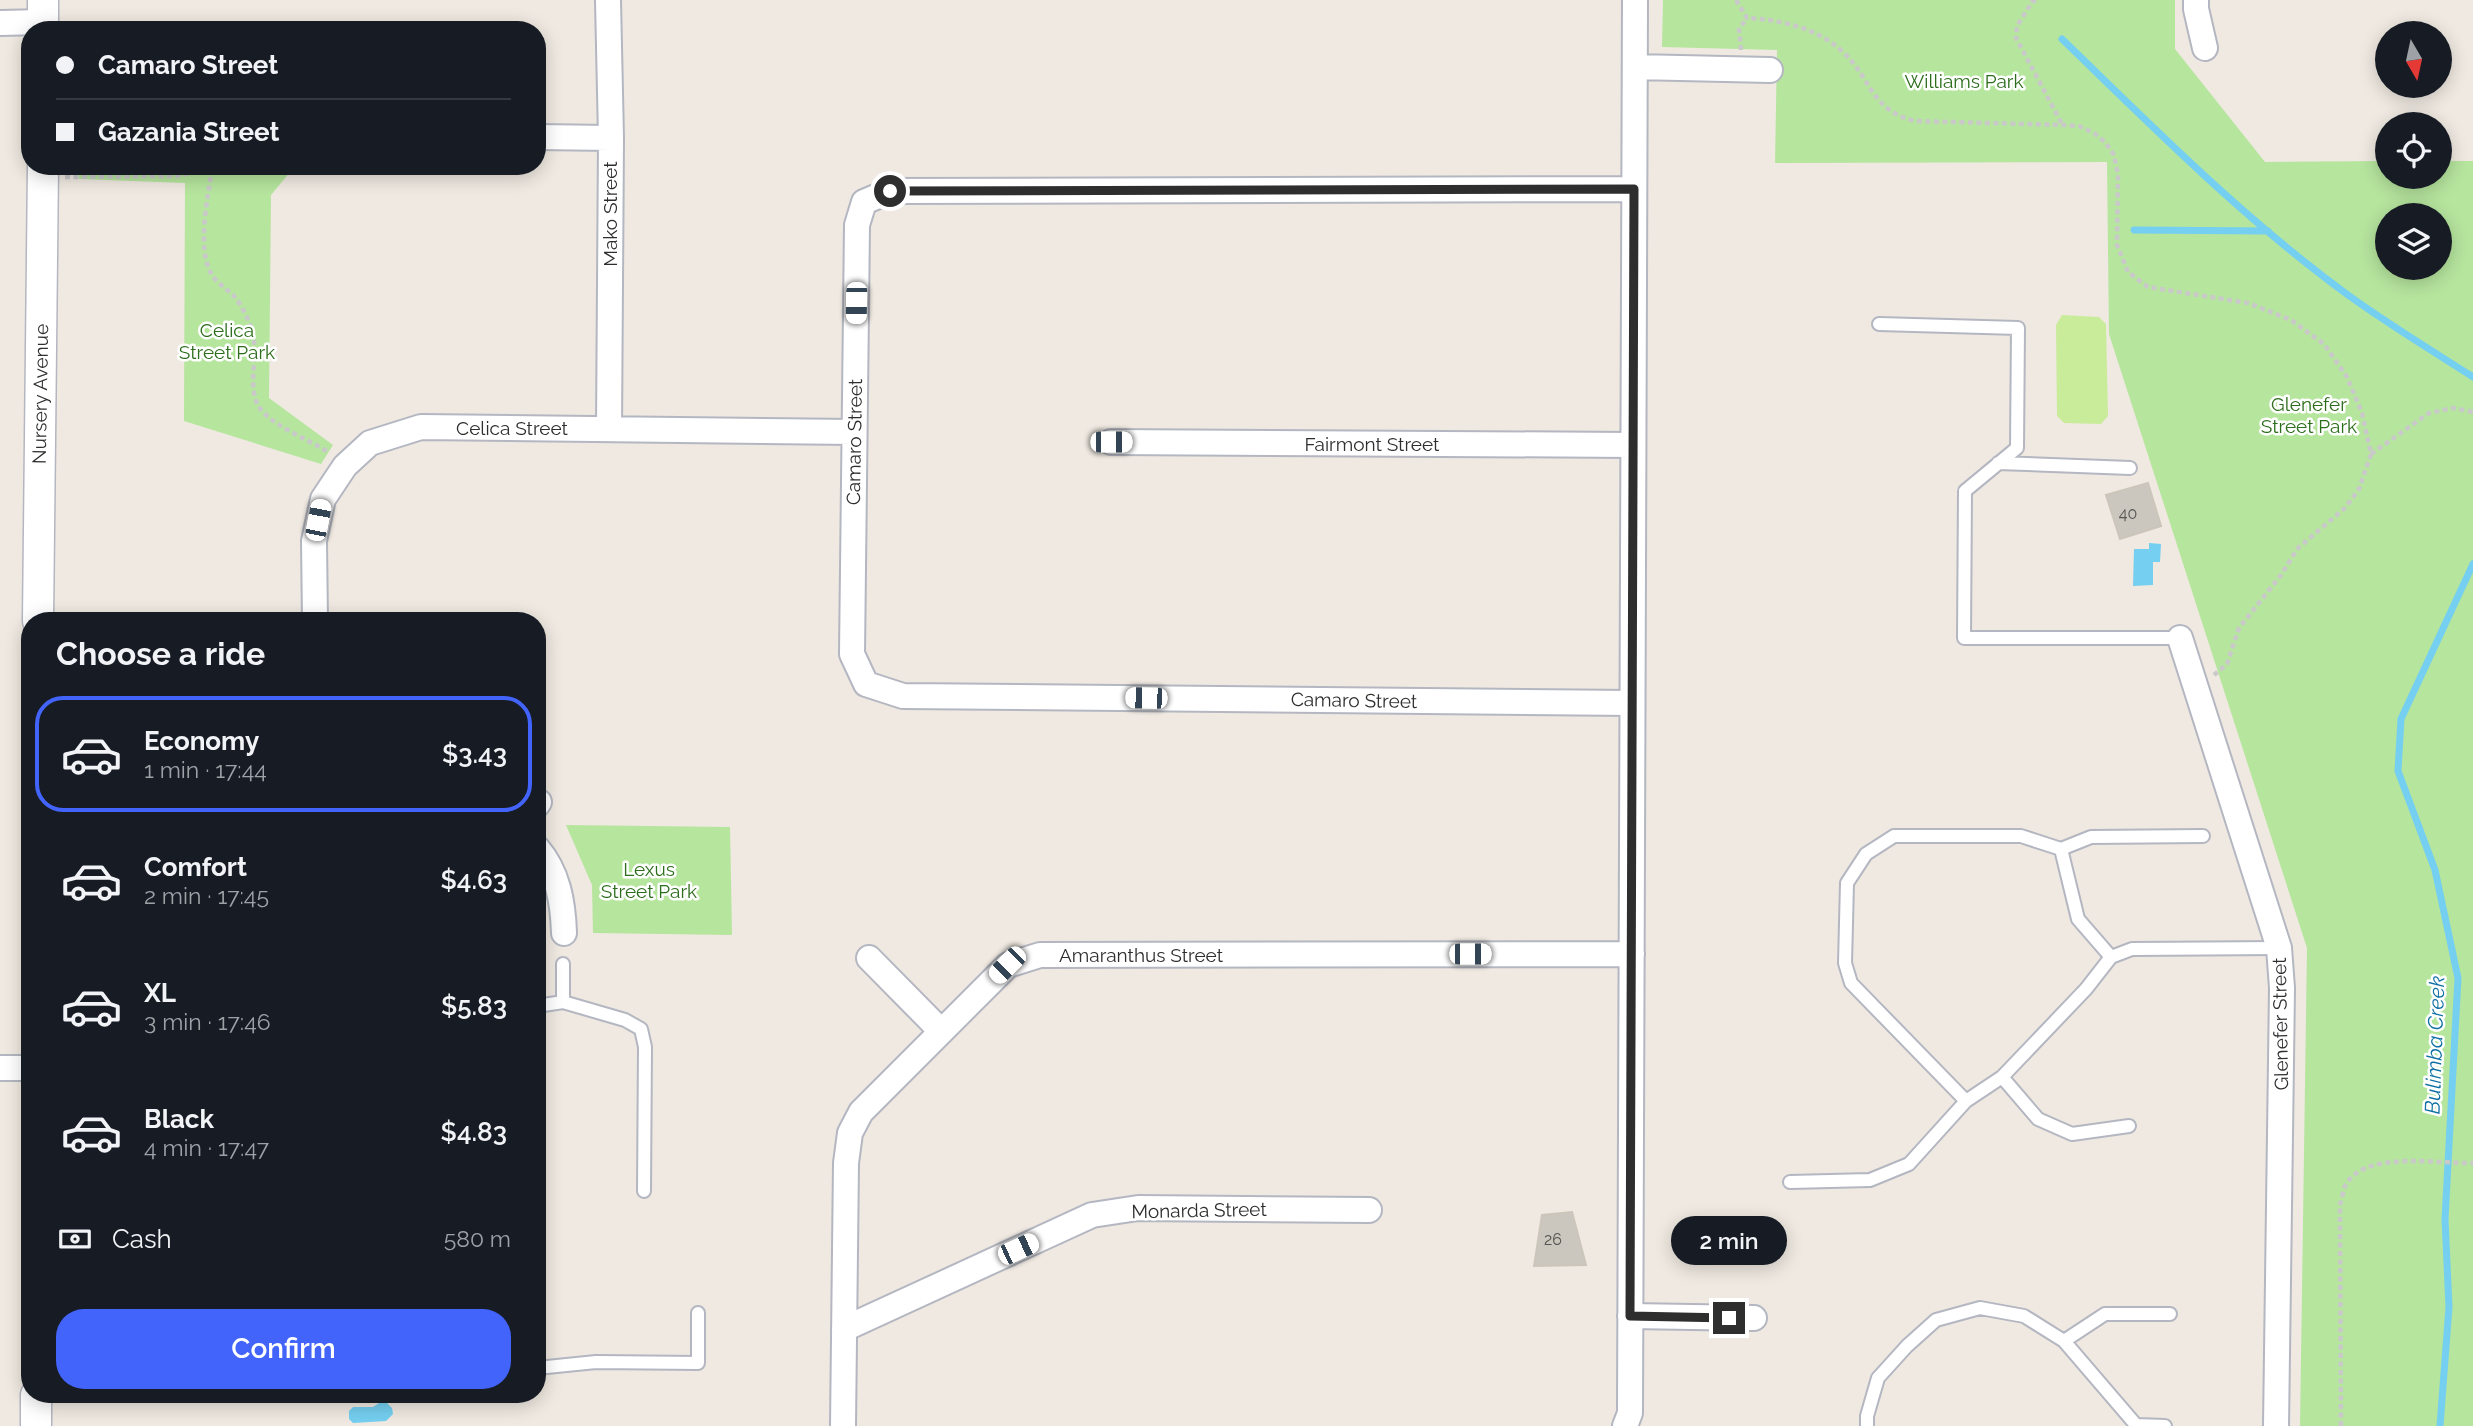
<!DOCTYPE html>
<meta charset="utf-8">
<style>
:root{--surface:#171b24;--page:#242831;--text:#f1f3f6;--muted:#9ea1a6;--line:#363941;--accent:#4264fb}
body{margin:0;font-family:Raleway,sans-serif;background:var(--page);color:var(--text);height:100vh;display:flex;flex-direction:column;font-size:26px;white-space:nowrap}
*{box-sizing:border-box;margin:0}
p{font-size:23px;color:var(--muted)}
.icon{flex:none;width:38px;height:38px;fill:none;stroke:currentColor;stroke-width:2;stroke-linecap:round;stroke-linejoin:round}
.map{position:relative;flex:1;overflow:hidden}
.details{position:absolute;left:21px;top:612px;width:525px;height:791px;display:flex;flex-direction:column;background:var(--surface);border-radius:28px;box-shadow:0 4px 18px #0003}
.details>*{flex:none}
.hud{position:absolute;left:21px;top:21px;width:525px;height:154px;border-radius:28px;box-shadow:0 4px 18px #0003;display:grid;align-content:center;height:154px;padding:0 35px;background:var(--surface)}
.needle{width:46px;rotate:171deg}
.tools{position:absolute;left:2375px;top:21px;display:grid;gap:14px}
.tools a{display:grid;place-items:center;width:77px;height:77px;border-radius:50%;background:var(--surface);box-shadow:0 4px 18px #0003;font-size:35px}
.end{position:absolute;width:32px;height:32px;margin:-16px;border:9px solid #2e2e2e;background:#fff;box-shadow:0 0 0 4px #fff}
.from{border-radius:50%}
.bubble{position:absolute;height:49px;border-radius:24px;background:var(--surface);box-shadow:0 4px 18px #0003;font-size:23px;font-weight:600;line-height:49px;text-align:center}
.car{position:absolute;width:21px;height:42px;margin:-21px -10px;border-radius:9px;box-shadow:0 0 5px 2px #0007;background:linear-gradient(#fff 24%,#345 0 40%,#fff 0 76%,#345 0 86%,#fff 0)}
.hud b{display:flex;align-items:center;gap:24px;height:66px;font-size:26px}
.hud b+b{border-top:2px solid var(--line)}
.hud i{width:18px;height:18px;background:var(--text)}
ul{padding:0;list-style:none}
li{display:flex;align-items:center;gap:21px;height:116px;margin:0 14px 10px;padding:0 21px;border:4px solid transparent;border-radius:28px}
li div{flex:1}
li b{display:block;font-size:26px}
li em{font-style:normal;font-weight:600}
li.on{border-color:var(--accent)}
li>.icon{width:63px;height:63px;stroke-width:1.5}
h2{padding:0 35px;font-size:32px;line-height:84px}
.pay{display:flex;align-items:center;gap:18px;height:77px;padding:0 35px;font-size:26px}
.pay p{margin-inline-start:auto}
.cta{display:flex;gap:14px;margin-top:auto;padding:14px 35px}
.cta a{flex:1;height:80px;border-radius:28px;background:var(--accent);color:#fff;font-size:28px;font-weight:600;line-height:80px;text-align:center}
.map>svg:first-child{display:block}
.green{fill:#b6e59e;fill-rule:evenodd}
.pitch{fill:#c9ec9a}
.water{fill:#75cff0}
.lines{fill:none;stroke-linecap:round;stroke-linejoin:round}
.stream{stroke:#75cff0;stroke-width:7}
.building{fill:#cbc7bf;stroke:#cbc5ba;stroke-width:2}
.service-casing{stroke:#b4b7c1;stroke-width:16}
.minor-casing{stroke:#b4b7c1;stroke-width:28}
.tertiary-casing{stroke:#b4b7c1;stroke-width:33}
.path{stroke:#c9c9c9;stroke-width:4.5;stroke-dasharray:5 3.5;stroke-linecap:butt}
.service{stroke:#fff;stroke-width:12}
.minor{stroke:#fff;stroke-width:24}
.tertiary{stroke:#fff;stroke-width:30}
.route{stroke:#2e2e2e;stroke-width:9}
.labels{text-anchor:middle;stroke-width:5;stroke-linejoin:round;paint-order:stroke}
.number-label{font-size:16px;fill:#555452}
.park-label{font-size:19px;fill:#2c6e1b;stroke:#fff}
.street-label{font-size:19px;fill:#2e2e2e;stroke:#fff}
.water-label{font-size:21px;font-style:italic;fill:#0d6fa3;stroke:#fff}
</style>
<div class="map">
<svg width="2473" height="1426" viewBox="0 0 2473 1426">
<rect width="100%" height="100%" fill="#efe9e1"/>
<path class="green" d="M1663,0H2175V49L2265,162L2387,161V177H2440V161H2473V1426H2300L2307,948L2109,334L2107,162L1775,163L1777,50L1662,47ZM2387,215H2440V268H2387Z
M79,166H295L271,195L269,398L333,445L321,464L184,421L185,183L79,179Z
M566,825L730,827L732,935L593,933L592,885Z"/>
<path class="pitch" d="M2062,315L2099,317L2106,324L2108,416L2101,424L2064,423L2057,416L2056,325Z"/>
<path class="water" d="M2149,543L2161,544L2160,562H2153V585L2133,586L2134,549H2149Z
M379,1403H387L392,1408L393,1414L386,1421L353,1423L349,1419V1411L353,1407H373Z"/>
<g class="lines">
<path class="stream" d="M2062,39C2154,128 2244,219 2348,295C2388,324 2431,350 2473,377
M2134,230L2268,231
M2440,1426L2449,1307L2445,1219L2458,978L2435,870L2398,771L2401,719L2473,564"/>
</g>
<path class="building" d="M2148,483L2161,526L2120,539L2106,495Z
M1572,1212L1586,1265L1534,1266L1542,1215Z"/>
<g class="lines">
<defs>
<path id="service" d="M1879,324L2018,328L2017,448L1965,491L1964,638H2180
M1998,463L2130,468
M2061,849L2078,919L2111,957
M563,964V1002
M537,1006L563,1002L625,1020L641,1029L645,1047L644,1191
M2002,1077L2038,1119L2072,1134L2129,1126
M1966,1101L1851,983L1845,963L1847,883L1866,854L1894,836H2021L2061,849L2091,837L2203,836
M1790,1182L1870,1180L1909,1164L1966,1101L2002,1077L2086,989L2111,957L2132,949L2279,948
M2064,1341L2105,1314H2170
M537,1368L596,1362L698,1363V1313
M1867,1426V1416L1878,1378L1907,1346L1936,1320L1980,1308L2024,1316L2064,1341L2136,1425L2165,1426"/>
<path id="minor" d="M608,0L611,138L609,429
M2196,0V9L2205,48
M0,23L43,22
M1635,67L1770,70
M537,137L611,138
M1111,442L1633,445
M315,621L314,541L323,499L345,466L370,443L421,427L854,432
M2180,638L2279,948L2282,988L2276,1426
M1632,703L903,696L866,684L852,654L857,225L864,202L890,191L1634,189
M537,805L539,802
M537,848C558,872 563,902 564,933
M869,958L941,1031
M0,1068H30
M1630,1316L1754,1318
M844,1329L1092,1215L1138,1208L1369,1210
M843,1426L846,1163L850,1133L861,1112L1008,965L1040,955L1632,954
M1625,1426L1630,1413L1635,0"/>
<path id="tertiary" d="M43,30V0
M38,621L43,166
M36,1426V1395"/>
</defs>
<use href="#service" class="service-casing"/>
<use href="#minor" class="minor-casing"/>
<use href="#tertiary" class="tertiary-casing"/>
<path class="path" d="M1736,0L1747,18C1781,20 1818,28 1843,52C1872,79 1870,110 1915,121L2063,125L2079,126L2094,133L2105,142L2114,155L2118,175L2117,245L2128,272L2148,287L2248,303L2291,320L2324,344L2347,377L2362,413L2371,454L2359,489L2345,508L2298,548L2281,575L2239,628L2227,664L2214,675
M2036,0L2032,2L2017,26L2016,38L2062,124
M1741,50L1739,29L1747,18
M212,169C208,197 196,250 212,275C217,283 228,290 235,297C244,309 252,326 254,341C257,360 248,387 258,405C269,425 308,439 328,452
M65,177L176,176L221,166
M2371,454L2429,413L2453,408L2473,412
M2341,1426L2340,1205C2342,1199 2343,1190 2346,1184C2367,1150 2439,1164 2473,1163"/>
<use href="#service" class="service"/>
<use href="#minor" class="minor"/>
<use href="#tertiary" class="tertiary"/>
</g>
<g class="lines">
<path class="route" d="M890,191L1634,189L1630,1316L1729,1318"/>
</g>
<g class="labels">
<g class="number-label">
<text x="2128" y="519">40</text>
<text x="1553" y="1245">26</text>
</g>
<g class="park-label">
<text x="1964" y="88">Williams Park</text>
<text x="227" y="337">Celica<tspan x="227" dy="22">Street Park</tspan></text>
<text x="2309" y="411">Glenefer<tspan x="2309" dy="22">Street Park</tspan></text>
<text x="649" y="876">Lexus<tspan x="649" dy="22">Street Park</tspan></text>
</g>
<g class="street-label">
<text transform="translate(610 214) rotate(-90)" y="7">Mako Street</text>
<text transform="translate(40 394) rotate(-89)" y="7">Nursery Avenue</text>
<text x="512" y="435">Celica Street</text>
<text transform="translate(854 442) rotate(-89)" y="7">Camaro Street</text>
<text x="1372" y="451">Fairmont Street</text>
<text transform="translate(1354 700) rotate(1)" y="7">Camaro Street</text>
<text x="1141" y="962">Amaranthus Street</text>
<text transform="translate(2280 1024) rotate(-91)" y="7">Glenefer Street</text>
<text transform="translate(1199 1210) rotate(-1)" y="7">Monarda Street</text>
</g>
<g class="water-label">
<text transform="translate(2435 1045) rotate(-88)" y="7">Bulimba Creek</text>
</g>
</g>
</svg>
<div class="tools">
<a><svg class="needle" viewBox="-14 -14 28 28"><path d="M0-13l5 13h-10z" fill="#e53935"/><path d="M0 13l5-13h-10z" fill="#9ea1a6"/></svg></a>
<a><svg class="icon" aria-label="locate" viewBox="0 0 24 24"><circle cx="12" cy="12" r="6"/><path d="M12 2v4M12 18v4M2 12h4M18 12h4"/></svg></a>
<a><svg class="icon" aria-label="layers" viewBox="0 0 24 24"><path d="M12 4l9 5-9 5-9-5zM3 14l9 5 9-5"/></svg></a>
</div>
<i class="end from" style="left:890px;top:191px"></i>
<i class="end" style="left:1729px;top:1318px"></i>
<div class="bubble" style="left:1671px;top:1216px;width:116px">2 min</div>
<i class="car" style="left:856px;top:303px;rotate:181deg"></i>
<i class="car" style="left:1111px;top:442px;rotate:90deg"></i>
<i class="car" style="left:318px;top:520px;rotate:11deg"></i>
<i class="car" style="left:1146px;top:698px;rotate:271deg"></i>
<i class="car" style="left:1470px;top:954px;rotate:90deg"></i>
<i class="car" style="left:1007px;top:965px;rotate:225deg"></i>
<i class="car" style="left:1018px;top:1249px;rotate:65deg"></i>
<div class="hud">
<b><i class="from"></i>Camaro Street</b>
<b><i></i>Gazania Street</b>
</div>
<section class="details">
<h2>Choose a ride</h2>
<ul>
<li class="on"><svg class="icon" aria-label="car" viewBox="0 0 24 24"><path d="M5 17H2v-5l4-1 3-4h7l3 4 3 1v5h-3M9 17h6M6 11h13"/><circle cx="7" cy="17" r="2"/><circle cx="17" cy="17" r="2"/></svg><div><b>Economy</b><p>1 min · 17:44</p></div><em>$3.43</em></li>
<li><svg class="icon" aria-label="car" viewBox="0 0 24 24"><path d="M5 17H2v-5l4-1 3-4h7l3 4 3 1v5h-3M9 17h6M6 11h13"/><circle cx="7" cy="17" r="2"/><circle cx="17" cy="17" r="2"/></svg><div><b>Comfort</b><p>2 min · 17:45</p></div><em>$4.63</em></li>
<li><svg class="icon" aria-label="car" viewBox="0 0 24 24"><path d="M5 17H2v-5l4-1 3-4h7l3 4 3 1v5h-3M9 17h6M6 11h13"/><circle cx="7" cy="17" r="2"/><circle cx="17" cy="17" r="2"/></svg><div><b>XL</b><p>3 min · 17:46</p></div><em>$5.83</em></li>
<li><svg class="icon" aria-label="car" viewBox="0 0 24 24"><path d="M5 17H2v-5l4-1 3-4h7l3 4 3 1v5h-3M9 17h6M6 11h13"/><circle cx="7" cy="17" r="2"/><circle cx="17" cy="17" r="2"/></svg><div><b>Black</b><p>4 min · 17:47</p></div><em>$4.83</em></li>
</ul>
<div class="pay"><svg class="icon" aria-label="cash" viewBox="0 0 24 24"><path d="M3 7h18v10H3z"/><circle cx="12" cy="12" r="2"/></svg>Cash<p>580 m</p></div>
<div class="cta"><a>Confirm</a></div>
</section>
</div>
